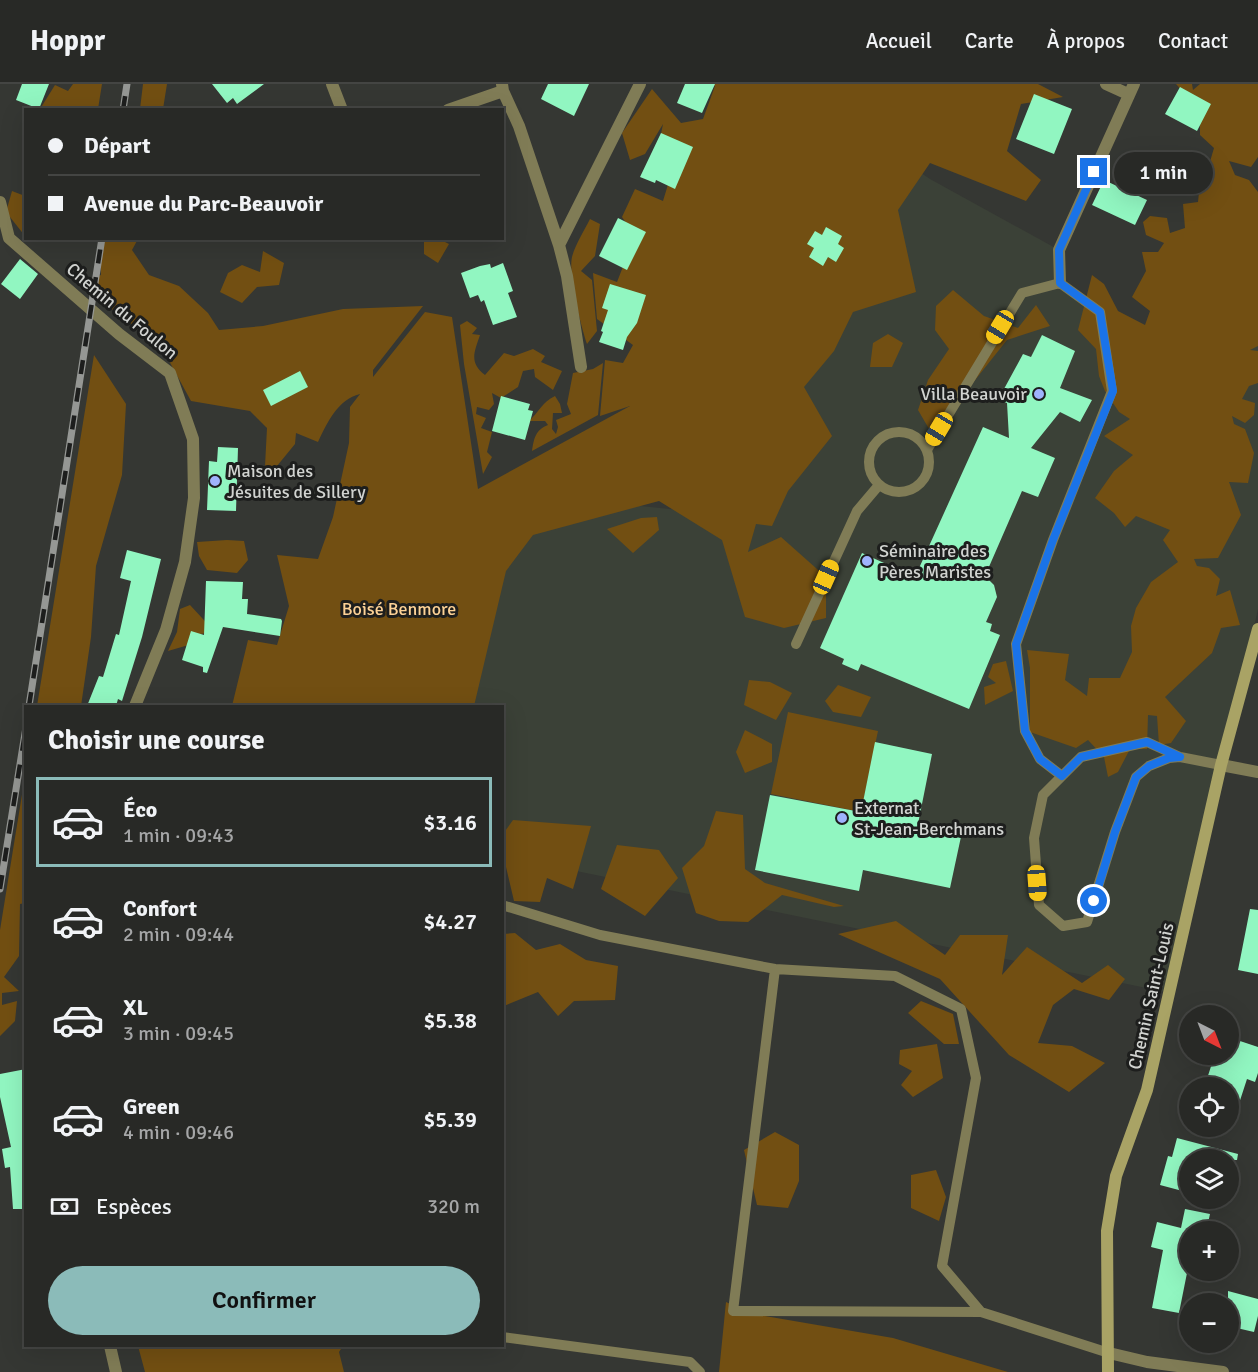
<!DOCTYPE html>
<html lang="fr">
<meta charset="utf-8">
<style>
:root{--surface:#282926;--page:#30312e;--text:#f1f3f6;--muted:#a5a6a7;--line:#444543;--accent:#8bbbb9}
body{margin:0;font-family:Signika,sans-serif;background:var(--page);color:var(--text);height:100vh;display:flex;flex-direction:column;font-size:22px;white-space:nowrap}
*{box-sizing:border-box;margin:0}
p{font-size:20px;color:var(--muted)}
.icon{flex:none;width:33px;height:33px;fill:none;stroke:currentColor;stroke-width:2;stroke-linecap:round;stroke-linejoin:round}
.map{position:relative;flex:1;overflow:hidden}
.side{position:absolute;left:24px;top:621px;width:480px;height:642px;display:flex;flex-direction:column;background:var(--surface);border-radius:0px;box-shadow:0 6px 24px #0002,0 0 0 2px var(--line)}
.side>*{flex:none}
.top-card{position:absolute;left:24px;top:24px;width:480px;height:132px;border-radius:0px;box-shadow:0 6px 24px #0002,0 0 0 2px var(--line);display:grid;align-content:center;height:132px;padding:0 24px;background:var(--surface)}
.needle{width:39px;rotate:138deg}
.tools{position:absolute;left:1179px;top:921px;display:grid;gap:12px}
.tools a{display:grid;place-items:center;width:60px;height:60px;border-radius:50%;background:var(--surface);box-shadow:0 6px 24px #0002,0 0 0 2px var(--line);font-size:30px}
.end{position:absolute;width:27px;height:27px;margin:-14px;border:8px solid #1a73e8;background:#fff;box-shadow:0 0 0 3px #fff}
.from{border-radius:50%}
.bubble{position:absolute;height:42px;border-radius:21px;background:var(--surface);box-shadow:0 6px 24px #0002,0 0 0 2px var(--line);font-size:20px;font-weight:600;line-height:42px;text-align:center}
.car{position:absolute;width:18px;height:36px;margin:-18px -9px;border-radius:8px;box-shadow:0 0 4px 2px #0007;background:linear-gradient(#f5c518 24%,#345 0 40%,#f5c518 0 76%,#345 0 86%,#f5c518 0)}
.top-card b{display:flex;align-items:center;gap:21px;height:57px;font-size:22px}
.top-card b+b{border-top:2px solid var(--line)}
.top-card i{width:15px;height:15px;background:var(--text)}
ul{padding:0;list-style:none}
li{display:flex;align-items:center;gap:18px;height:90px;margin:0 12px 9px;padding:0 12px;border:3px solid transparent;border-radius:0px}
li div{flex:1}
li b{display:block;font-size:22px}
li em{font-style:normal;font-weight:600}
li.selected{border-color:var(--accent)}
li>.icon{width:54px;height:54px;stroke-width:1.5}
h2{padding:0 24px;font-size:27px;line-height:72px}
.pay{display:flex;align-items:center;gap:15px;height:66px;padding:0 24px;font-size:22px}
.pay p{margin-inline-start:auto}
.cta{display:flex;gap:12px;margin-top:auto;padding:12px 24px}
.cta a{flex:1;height:69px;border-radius:36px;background:var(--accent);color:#111;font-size:24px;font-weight:600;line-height:69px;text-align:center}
header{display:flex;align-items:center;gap:36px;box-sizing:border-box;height:84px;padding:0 30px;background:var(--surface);border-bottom:2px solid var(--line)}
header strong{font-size:28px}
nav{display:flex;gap:33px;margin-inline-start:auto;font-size:21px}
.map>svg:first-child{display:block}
.built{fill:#3b4137}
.green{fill:#724f12}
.building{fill:#91f6c1}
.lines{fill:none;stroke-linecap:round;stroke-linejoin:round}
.lane{stroke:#807c56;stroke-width:10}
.street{stroke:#807c56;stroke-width:12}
.secondary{stroke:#a9a365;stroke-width:12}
.rail-casing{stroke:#959794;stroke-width:7}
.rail{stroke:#1d1e1d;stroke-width:4.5;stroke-dasharray:14;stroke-linecap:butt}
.route{stroke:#1a73e8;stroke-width:8}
.poi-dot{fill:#9fb3fd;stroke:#1d1e1d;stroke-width:2}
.labels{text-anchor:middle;stroke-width:6;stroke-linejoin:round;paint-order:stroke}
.street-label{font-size:18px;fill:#d1d3d0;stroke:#1d1e1d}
.poi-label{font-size:18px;fill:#d1d3d0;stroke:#1d1e1d;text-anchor:start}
.park-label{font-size:18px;fill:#fdd296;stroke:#1d1e1d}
</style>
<header>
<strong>Hoppr</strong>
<nav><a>Accueil</a><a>Carte</a><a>À propos</a><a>Contact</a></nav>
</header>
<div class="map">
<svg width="1258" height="1288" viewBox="0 0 1258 1288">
<rect width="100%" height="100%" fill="#353733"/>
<path class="built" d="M896,72L930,95L1059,166L1060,199L1158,254L1258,236V525L1171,909L503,772L502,622H436L494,407L699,428Z"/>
<path class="green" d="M73,0H102L98,25H40L55,1L68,7Z
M143,0H167L163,25H140Z
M711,0H1038L1063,13L1021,20L1007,67L1041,96L1026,117L930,79L898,126L916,208L853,228L834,267L804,303L832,352L788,407L772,442L756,440L748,468L781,453L826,493V534L784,544L745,533L722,456L659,417L533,451L506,487L474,622H232L248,556L277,561L289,522L277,471L318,475L333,433L349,359L350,323L360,310C338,315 327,339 318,358L296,349L295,360L277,382H265L267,344L250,327L191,317L162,264L104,219L92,194L101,191L100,166L106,155H138L132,166L149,191L179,202L208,229L219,246L263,242L343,225L423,222L373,286V293L425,228L452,233L478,405L630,322L600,332L605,276L623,279L633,261L597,235L593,189L617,198L635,152L622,133L635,105L663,117L673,84L655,80L663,40L645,70L630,76L622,49L652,5L681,39L703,35L715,2Z
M1176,0H1192L1193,6L1200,0H1258V73L1251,83L1229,77L1235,91L1249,96L1258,108V262L1250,266L1258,267V299L1249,302L1242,315L1255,319L1254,331L1245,339L1232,332L1234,340L1245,345L1254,369L1248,399L1229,398L1241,431L1218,474L1194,475L1197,482L1209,484L1220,495L1216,512L1230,506L1240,541L1221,544L1212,569L1165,613L1186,637L1171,659L1159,661L1157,632L1148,631L1147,665H1130L1118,688L1108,693L1104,673L1088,656L1076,664L1030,648V584L1027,566L1069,570L1065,596L1087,612L1089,594H1120L1132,568L1131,542L1136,524L1151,498L1178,478L1163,456L1170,446L1136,432L1125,443L1114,429L1095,414L1114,387L1133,371L1104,352L1130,335L1119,328L1105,307L1099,292L1096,265L1078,246L1092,191L1104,200L1118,227L1145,241L1150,227L1132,213L1146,187L1142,168H1158L1164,159L1146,151L1143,138L1150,132L1167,134L1170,149L1185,144L1183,120L1198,118L1200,98L1209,81L1214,64L1200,51V35L1184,9Z
M12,107L25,112V152L6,128Z
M590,135L600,140L595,172L581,187L592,196L597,247L587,260C581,242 568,191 572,173C575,161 584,147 590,135Z
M424,155H439L449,160L438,179L424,170Z
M263,167L284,179L279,201L257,203L242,219L220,208L228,189L242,181L260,188Z
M953,206L984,232L1018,244L1036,221L1050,242L1007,256L932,350L918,326L928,296L949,265L935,246L936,222Z
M467,237L477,244L472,250L480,251C474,269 469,278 485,291L504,269L514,272L533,265L545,272L541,278L562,287L553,306L535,293L534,285L523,287L518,303L501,314L492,309L494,320L489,326L477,323L476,330L486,334L481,344L492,348L487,368L492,373L483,390L464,280L460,241Z
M888,250L903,259L892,283H870L873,259Z
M94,271L126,320L122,391L96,482L91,553L81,622H37Z
M603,279L598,331L532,367C534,355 535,346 548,341L545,337H529C539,328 542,318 555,312L560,320L562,329H553L552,345L556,350L558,343L556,336L571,330L567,320L573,289L593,285Z
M657,433L659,446L633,469L607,445L641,434Z
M227,456L244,457L248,476L237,489L207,486L199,472L197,458Z
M190,521L215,548L193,551L192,560L168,567L177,548L180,525Z
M1006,577L1013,607L985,621L984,603L996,599L988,593L993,580Z
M749,596L770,598L792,609L776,636L744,621Z
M838,601L871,613L861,633L833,628L825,617Z
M788,628L878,647L861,728L771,710Z
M745,646L772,660V678L745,689L736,668Z
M25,692V819L20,820L19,872L4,893L19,907L2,909V921L17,917L15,937L0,952V846Z
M716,727L743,731L745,785L765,799L844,822L834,823L782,811L748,838L719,837L696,829L682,784L704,762Z
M513,736L591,742L573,805L547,794L540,818L514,817L502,766L503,750Z
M617,761L659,766L678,794L645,832L601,805Z
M896,837L945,871L960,851H1008L1002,891L1027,863L1082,899L1108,881L1125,895L1109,916L1074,905L1053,921L1038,959L1072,962L1105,979L1069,1008L1009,971L940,895L838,850Z
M515,849L536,866L560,860L586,876L618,882L615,916L574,917L558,932L538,908L504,922L503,850Z
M921,917L953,930L959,960H944L908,929Z
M937,960L943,994L913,1013L901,1001L912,987L899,980L900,966Z
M775,1048L799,1061V1097L788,1124L757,1121L744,1066Z
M936,1086L946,1113L939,1137L911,1124V1091Z
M726,1218L753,1230L893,1254L1008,1288H719Z
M138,1262H343L339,1268L344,1288H145Z"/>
<path class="building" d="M22,0H49L39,25L16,16Z
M212,0H264L237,20L233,14L227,19Z
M548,0H589L574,32L541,15Z
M685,0H715L702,29L677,19Z
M1180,3L1211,20L1197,47L1165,30Z
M1034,10L1072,25L1054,70L1016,55Z
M661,49L693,63L675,105L656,96L655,99L640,93Z
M1104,96L1147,116L1135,141L1092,121Z
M618,134L646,148L627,186L599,172Z
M826,143L842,152L838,160L844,164L836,178L828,173L823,182L809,173L814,164L807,160L815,147L822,151Z
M20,175L38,190L20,215L1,200Z
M503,179L513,207L508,209L517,233L493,241L484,216L481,218L478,211L470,214L461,189L480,182L490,180L491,184Z
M610,200L646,211L637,239L627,253L623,266L599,258L603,248L601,247L608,226L602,224Z
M1042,251L1075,267L1060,304L1092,316L1080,338L1060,328L1031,364L1055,374L1038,413L1022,407L985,492L994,501L997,513L986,538L992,540L990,547L1000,551L969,625L861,580L858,587L842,580L844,575L820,564L862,469L915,493L983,343L1009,354L1007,319L998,316L1023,270L1031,273Z
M300,287L308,303L271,322L263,306Z
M501,312L530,320L528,326L533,327L525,356L492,347Z
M218,363L238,364L236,427L207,426L209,377L217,378Z
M127,466L161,475L142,553L122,617L118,615L116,622H87L99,592L103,593L116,550L119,551L131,497L120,494Z
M206,497L243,498L242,515H248L247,530L281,535L282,537L280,552L223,543L207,589L203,588V583L182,576L191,547L204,551Z
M875,658L932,670L918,740L962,748L950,804L863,786L859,807L755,786L770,711L861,728Z
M1250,825L1258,826V890L1238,886Z
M1228,953L1258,963V989L1255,998L1247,995L1232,1041L1228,1040V1004H1204L1215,970H1228Z
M26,985V1125H13L10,1083L5,1084L2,1065L11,1063L0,1013V990Z
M1177,1054L1238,1070L1237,1076H1190V1109L1160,1101L1168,1072L1172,1073Z
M1185,1125L1210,1130L1206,1148H1190V1174L1179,1229L1152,1224L1163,1166L1151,1163L1157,1138L1181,1144Z
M1228,1207L1258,1215V1232L1254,1248L1228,1242Z"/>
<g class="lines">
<path class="lane" d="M869 378a30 30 0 1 1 60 0a30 30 0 1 1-60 0Z
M927,366L1022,209L1060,199L1100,228L1112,307L1053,456L1016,560L1025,647L1040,675L1062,692
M796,560L857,427L879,401
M1180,673L1169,674L1149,682L1136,693L1115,748L1087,838L1063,842L1039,821L1034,754L1043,711L1081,673L1147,658L1180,673L1221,681
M502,821L600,851L775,885L895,892L961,925L976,994L942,1182L981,1228
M775,885L733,1227L981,1228L1109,1269
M502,1253L690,1278L700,1288"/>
<path class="street" d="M332,0L342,26
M502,0L503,7L519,42L559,161L567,192L581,283
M1106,0L1128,10
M448,26L503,7
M0,118L9,154L119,250L170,289L193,355L194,414L185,478L166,546L135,622
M559,161L640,0
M1060,199L1059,166L1134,0
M1221,681L1258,688
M110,1262L116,1288
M1109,1269L1147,1278L1223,1288"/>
<path class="secondary" d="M1108,1288L1107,1147L1116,1092L1147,1006L1221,681L1258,545"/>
<defs>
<path id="rail" d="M123,26L127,0
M29,622L102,154
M0,805L26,643"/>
</defs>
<use href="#rail" class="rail-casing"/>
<use href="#rail" class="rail"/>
</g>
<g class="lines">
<path class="route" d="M1094,88L1059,166L1060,199L1100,228L1113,307L1053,456L1016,560L1025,647L1040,675L1062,692L1081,673L1147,658L1180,673L1169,674L1149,682L1136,693L1115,748L1094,817"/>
</g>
<g class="poi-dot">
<circle cx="1039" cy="310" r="6"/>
<circle cx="215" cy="397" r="6"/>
<circle cx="867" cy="477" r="6"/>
<circle cx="842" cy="734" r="6"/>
</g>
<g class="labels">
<g class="street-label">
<text transform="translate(122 227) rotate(40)" y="6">Chemin du Foulon</text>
<text transform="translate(1151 912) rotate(-77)" y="6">Chemin Saint-Louis</text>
</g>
<g class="poi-label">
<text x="1027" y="316" text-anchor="end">Villa Beauvoir</text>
<text x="227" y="393">Maison des<tspan x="227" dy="21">Jésuites de Sillery</tspan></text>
<text x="879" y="473">Séminaire des<tspan x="879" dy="21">Pères Maristes</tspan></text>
<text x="854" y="730">Externat<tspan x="854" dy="21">St-Jean-Berchmans</tspan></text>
</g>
<g class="park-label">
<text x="399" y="531">Boisé Benmore</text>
</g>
</g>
</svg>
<div class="tools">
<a><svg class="needle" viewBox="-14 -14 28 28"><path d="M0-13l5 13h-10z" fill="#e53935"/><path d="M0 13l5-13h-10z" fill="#a5a6a7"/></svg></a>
<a><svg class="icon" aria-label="locate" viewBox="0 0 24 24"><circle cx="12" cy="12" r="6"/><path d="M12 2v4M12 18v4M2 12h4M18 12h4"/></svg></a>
<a><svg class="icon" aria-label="layers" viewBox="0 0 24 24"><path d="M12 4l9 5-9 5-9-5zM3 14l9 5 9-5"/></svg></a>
<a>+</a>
<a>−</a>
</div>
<i class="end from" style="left:1094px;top:817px"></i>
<i class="end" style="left:1094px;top:88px"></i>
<div class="bubble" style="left:1114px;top:68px;width:99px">1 min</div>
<i class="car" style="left:1000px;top:243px;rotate:211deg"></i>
<i class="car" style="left:939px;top:345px;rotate:211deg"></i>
<i class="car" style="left:826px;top:493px;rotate:24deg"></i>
<i class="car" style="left:1037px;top:799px;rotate:176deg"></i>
<div class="top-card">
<b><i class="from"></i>Départ</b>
<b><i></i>Avenue du Parc-Beauvoir</b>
</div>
<section class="side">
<h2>Choisir une course</h2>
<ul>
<li class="selected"><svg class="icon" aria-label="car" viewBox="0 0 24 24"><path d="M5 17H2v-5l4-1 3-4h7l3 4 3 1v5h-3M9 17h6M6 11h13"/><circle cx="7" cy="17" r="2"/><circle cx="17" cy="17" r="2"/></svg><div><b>Éco</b><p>1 min · 09:43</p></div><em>$3.16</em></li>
<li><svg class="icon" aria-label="car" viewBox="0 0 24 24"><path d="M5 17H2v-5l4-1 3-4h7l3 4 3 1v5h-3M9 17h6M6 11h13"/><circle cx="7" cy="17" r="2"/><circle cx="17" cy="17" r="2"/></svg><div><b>Confort</b><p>2 min · 09:44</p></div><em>$4.27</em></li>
<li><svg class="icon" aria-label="car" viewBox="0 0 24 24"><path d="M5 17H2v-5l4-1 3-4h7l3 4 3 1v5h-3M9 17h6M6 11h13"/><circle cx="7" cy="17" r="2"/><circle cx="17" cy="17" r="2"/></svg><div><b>XL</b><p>3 min · 09:45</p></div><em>$5.38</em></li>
<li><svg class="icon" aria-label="car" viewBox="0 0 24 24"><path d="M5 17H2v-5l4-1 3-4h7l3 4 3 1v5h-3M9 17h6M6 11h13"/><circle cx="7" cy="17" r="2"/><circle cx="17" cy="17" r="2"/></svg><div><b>Green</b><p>4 min · 09:46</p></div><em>$5.39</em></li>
</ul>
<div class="pay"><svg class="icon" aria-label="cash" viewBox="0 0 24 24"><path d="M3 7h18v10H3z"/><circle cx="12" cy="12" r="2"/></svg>Espèces<p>320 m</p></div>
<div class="cta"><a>Confirmer</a></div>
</section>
</div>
